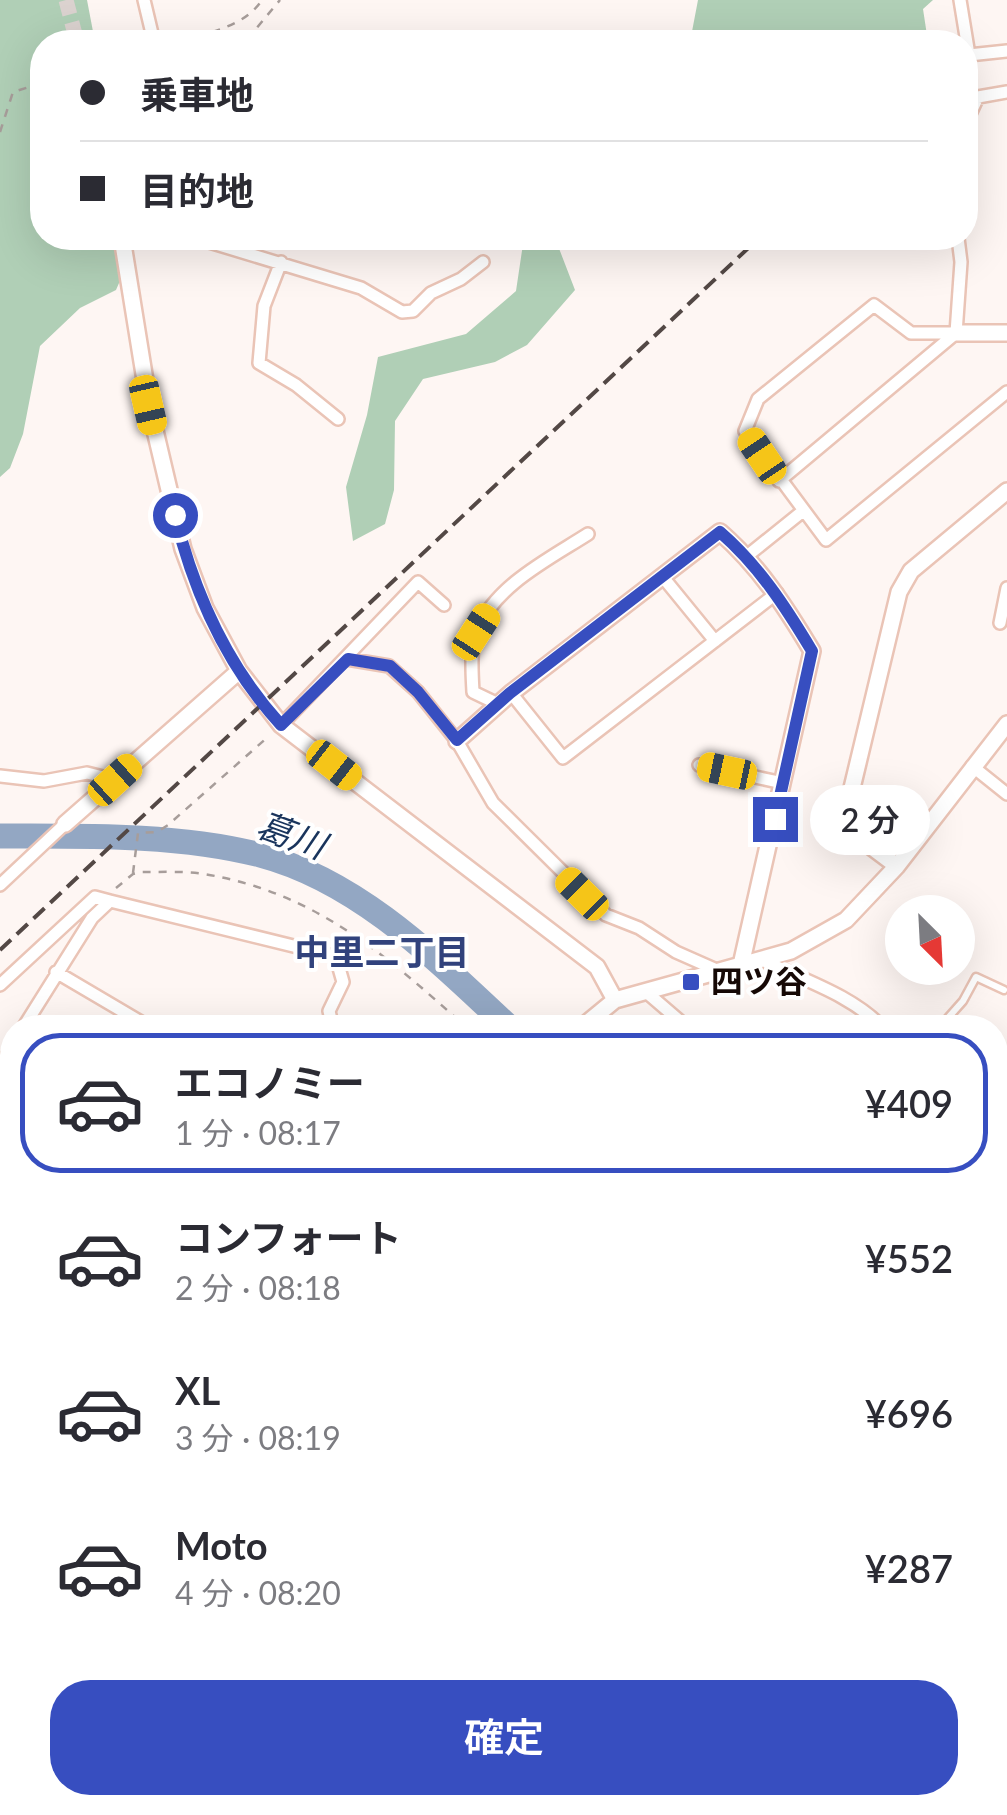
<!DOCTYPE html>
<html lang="ja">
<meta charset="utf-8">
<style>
:root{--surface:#fff;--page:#f2f2f3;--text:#2b2b33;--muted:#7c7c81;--line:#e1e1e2;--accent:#374ec0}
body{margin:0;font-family:Lato,"Noto Sans JP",sans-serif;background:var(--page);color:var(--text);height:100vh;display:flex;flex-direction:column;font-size:38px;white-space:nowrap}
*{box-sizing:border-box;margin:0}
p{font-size:32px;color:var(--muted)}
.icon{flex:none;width:55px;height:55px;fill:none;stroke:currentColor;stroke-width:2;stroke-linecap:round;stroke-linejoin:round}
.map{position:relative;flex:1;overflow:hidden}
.details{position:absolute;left:0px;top:1015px;width:1008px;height:800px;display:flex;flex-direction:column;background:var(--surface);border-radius:40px 40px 0 0;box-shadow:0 10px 40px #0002}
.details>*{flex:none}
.guide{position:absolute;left:30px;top:30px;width:948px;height:220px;border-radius:40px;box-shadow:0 10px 40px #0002;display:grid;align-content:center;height:220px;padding:0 50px;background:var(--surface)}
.needle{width:65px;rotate:156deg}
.buttons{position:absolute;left:885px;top:895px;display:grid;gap:20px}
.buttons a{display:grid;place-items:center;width:90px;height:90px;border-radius:50%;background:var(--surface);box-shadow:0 10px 40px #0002;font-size:50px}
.end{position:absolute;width:45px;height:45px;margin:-22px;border:12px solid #374ec0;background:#fff;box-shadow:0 0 0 5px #fff}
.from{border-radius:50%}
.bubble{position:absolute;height:70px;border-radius:35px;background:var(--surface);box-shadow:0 10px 40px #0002;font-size:32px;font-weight:600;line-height:70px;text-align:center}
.car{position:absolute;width:30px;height:60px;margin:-30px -15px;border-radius:12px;box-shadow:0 0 8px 2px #0007;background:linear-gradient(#f5c518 24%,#345 0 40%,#f5c518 0 76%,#345 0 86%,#f5c518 0)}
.guide b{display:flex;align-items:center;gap:35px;height:95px;font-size:38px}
.guide b+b{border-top:2px solid var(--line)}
.guide i{width:25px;height:25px;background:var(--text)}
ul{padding:18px 0 0;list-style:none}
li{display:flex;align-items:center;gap:30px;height:140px;margin:0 20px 15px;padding:0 30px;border:5px solid transparent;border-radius:40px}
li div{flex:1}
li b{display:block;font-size:38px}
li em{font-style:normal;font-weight:600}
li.on{border-color:var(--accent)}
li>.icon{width:90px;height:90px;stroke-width:1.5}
.action{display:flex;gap:20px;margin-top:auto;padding:20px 50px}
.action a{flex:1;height:115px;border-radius:40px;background:var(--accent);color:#fff;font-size:40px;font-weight:600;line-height:115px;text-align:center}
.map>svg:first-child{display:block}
.forest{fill:#b0cfb6}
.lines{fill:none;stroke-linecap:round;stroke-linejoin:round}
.river{stroke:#93a7c3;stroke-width:25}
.tertiary-tunnel{stroke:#dbd2cf;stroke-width:15;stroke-dasharray:15 8;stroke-linecap:butt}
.service-casing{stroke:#eac4b6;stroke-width:11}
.minor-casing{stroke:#eac4b6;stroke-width:16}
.tertiary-casing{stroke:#eac4b6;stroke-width:20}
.primary-casing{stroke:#8c521a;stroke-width:22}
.trunk-casing{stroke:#8c521a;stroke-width:25}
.path{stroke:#a79d9a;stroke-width:2.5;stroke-dasharray:8 8;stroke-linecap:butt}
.service{stroke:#fff;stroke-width:6}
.minor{stroke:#fff;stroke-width:11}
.tertiary{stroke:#fff;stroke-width:15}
.primary{stroke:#e0af7c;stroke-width:18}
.trunk{stroke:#d69450;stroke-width:20}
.rail{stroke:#534845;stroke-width:4;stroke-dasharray:15 8;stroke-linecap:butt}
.route{stroke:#374ec0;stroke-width:12}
.poi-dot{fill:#374ec0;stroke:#fff;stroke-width:4}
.labels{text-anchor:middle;stroke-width:8;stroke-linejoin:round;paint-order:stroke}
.poi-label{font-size:32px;font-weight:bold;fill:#160906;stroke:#fff;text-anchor:start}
.water-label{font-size:35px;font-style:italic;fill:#19345c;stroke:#fff}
.neighbourhood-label{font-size:35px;font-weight:bold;fill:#31427c;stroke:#fff}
</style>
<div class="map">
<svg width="1007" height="1815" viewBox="0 0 1007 1815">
<rect width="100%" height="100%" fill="#fef6f3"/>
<path class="forest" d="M0,0H87L95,42H42V238H130L132,253L116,290L80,308L40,346L23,434L10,468L0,477Z
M698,0H933L923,9L928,42H690Z
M513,238H555L575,290L527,345L495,362L423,379L395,421L394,490L385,524L353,541L346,487L367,415L378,357L466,334L516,291L523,244Z"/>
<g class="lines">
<path class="river" d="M0,836C82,836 180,834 260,855C359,881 437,960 510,1028
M995,1431L1007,1442"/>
<path class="tertiary-tunnel" d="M66,0L77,42"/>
<defs>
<path id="service" d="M939,1028L963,1001L976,977L1004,990
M51,1802L67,1815"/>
<path id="minor" d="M144,0L154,42
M960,0L969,55L1007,51
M965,125L978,97L1007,92
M196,238L361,288L402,312L413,311L431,293L461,279L483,262
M281,262L264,306L259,363L296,385L338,419
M956,333H911L874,305L758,399L745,431L826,540L1007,392
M779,481L956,333L961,262L958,238
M747,556L803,511
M662,576L715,641
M1000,623L1007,588
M347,659L389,666L418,692L457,741L493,803L606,915L639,928L676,952L719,971
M511,693L563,758L777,593
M498,704L473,692C472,673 470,648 477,630C496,585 549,559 588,534
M281,725L418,582L444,605
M699,765L783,783
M972,766L1007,794
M0,776L44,781L87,773L115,780
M0,885L65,824
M762,960C803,980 852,995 883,1028
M56,972L151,1028
M0,985L95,897L110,901
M645,991L688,1028
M23,1028L92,918L110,901L330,955L337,961L343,982L329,1011L333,1028
M12,1046L7,1056L12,1079
M0,1285L12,1290
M0,1331L12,1302
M995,1405L1007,1416
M995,1479L1007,1491
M0,1543L12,1570
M0,1746L12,1769
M3,1747L12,1735
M23,1802L28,1815
M674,1802L680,1815
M780,1802L795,1815
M862,1802L924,1809
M993,1802L1007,1810
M312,1815L334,1802"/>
<path id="tertiary" d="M122,238L149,405L183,549L205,608L239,671L281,725L597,967L615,1000
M956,333H1007
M457,741L511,693L720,532C759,566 785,606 812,651L741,965
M65,824L239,671
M897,866L849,830L846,813L899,592L911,571L1007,491
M581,1028L615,1000L791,951L846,920L897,866L1007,724
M623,1802L634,1815
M562,1815L588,1802"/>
<path id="primary" d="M0,1225L12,1219
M995,1647L1007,1655"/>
<path id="trunk" d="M995,1267L1007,1249
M995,1298L1007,1282
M243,1815L262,1802
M282,1815L304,1802"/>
</defs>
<use href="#service" class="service-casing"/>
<use href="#minor" class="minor-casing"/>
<use href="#tertiary" class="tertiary-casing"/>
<use href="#primary" class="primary-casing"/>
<use href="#trunk" class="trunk-casing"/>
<path class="path" d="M182,42C211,31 244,27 262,0
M252,42L255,30L280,0
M0,132L13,92L42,83
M404,238L423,246L445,238
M503,238L506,240
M133,873L138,833L157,832L168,825L269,736
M116,888L133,874L142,872C162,872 184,871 204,874C315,892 387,956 467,1028"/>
<use href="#service" class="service"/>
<use href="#minor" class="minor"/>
<use href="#tertiary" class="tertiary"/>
<use href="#primary" class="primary"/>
<use href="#trunk" class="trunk"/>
<path class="rail" d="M0,950L759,238"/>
</g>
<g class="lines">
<path class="route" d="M175,515C194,593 226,665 281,725L348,659L390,666L418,692L457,740L510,693L720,532C759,566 785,606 812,651L775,819"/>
</g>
<rect class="poi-dot" x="681" y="972" width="20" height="20" rx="5"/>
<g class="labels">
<g class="poi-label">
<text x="711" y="993">四ツ谷</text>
</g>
<g class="water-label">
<text transform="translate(291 836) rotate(20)" y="12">葛川</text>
</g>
<g class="neighbourhood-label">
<text x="382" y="965">中里二丁目</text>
</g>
</g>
</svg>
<div class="buttons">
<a><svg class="needle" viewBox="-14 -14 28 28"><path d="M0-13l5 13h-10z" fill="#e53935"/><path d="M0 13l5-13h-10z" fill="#7c7c81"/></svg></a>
</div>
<i class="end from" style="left:175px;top:515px"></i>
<i class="end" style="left:775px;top:819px"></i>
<div class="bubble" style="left:810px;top:785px;width:120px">2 分</div>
<i class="car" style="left:148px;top:405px;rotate:167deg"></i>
<i class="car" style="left:762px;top:456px;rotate:326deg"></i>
<i class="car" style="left:476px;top:632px;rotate:33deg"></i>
<i class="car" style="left:334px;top:765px;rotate:128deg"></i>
<i class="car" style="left:727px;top:771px;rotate:282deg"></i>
<i class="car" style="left:115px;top:780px;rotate:48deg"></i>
<i class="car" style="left:582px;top:894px;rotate:315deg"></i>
<div class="guide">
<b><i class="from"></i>乗車地</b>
<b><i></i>目的地</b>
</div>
<section class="details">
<ul>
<li class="on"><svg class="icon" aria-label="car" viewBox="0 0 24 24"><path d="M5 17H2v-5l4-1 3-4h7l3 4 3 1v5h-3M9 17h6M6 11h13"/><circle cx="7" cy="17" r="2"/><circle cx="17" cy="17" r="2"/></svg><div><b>エコノミー</b><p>1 分 · 08:17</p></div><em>¥409</em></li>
<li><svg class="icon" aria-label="car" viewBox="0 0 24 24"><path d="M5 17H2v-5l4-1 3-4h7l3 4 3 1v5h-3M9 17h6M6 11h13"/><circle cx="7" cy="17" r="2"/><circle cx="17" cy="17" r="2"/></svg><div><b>コンフォート</b><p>2 分 · 08:18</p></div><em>¥552</em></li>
<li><svg class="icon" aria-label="car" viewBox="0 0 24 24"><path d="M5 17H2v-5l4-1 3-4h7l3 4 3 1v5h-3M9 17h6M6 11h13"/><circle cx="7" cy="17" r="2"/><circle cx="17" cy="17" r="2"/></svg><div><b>XL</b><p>3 分 · 08:19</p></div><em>¥696</em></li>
<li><svg class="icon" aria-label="car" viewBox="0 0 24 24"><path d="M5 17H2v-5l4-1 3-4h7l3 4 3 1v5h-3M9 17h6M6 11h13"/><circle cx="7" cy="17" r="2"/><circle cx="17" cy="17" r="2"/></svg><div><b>Moto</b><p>4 分 · 08:20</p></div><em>¥287</em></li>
</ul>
<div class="action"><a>確定</a></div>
</section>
</div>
